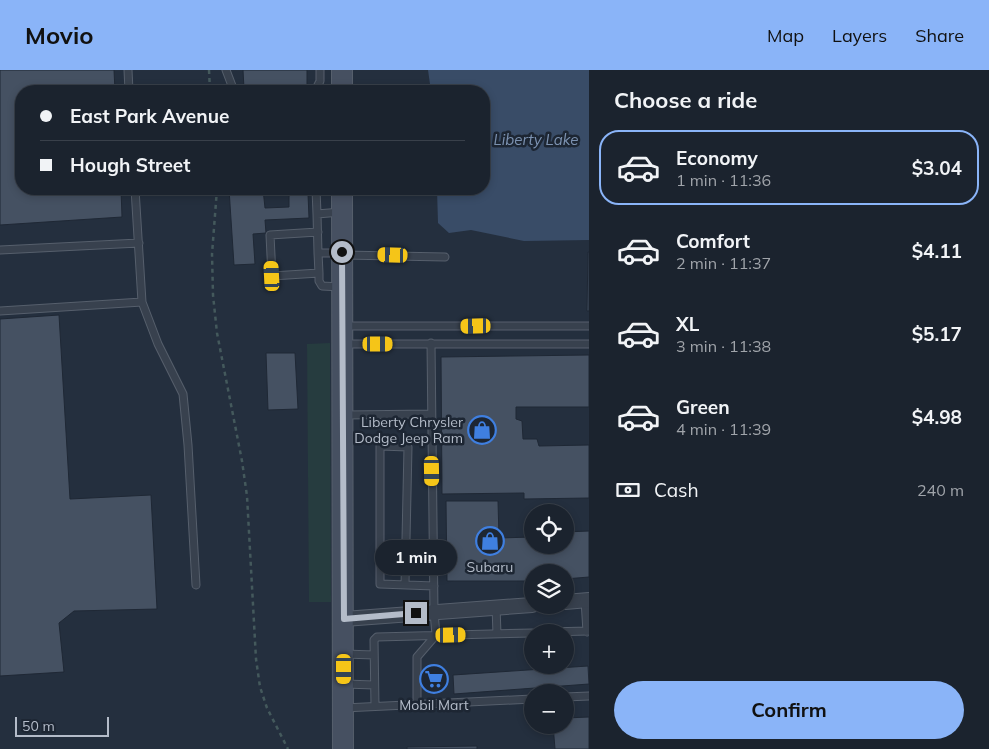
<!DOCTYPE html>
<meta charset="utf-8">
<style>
:root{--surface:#1b232e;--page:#242b36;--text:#f1f3f6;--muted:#a0a4aa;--line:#39404a;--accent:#8ab4f8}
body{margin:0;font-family:Mulish,sans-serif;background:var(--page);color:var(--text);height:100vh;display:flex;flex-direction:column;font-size:19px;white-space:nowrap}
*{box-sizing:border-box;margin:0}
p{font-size:16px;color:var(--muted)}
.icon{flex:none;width:28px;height:28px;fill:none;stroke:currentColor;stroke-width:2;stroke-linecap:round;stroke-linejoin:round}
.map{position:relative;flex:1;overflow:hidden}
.side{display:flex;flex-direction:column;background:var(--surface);width:400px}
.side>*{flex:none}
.banner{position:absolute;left:15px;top:15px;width:475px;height:110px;border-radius:20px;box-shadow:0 2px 8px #0003,0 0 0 1px var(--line);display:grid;align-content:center;height:110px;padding:0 25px;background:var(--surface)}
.tools{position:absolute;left:524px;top:434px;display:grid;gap:10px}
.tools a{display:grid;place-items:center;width:50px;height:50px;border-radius:50%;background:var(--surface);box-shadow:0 2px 8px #0003,0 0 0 1px var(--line);font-size:25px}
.scale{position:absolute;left:15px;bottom:12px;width:94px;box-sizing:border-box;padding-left:5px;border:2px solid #b4bcc9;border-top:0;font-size:14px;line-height:18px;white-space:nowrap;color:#b4bcc9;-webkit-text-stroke:4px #1d2633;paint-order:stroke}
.end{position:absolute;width:22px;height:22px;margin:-11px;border:6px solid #b4bcc9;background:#111;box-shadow:0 0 0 2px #111}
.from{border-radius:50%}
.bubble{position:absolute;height:35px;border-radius:18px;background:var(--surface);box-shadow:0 2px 8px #0003,0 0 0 1px var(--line);font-size:16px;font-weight:700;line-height:35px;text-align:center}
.car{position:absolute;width:15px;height:30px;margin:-15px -8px;border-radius:6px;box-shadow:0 0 4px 1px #0007;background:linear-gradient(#f5c518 24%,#345 0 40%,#f5c518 0 76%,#345 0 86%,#f5c518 0)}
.banner b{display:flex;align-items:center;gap:18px;height:48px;font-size:19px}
.banner b+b{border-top:1px solid var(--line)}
.banner i{width:12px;height:12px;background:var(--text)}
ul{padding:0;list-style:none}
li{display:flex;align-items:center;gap:15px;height:75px;margin:0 10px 8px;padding:0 15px;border:2px solid transparent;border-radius:20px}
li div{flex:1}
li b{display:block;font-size:19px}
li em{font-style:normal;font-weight:700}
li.active{border-color:var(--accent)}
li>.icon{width:45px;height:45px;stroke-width:1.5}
h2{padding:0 25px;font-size:22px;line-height:60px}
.pay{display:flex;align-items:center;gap:12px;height:55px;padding:0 25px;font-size:19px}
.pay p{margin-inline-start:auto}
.button{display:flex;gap:10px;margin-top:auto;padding:10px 25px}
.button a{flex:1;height:58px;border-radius:30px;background:var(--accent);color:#111;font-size:20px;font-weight:700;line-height:58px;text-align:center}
header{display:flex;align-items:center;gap:30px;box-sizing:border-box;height:70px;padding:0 25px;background:var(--accent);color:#111}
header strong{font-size:24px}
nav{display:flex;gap:28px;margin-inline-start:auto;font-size:18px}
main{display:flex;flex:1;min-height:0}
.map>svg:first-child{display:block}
.green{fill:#263c3f}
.water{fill:#394c67}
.building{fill:#455162;stroke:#1f2835}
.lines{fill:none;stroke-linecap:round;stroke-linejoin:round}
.service-casing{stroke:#565f6c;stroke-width:9}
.minor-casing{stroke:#565f6c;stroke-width:16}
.secondary-casing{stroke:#565f6c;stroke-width:22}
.path{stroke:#44595c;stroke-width:2.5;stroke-dasharray:4 4;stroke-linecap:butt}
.service{stroke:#38414e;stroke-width:7}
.minor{stroke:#38414e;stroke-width:14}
.secondary{stroke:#465061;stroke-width:20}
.route{stroke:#b4bcc9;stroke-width:6}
.labels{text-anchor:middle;stroke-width:5;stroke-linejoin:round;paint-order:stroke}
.poi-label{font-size:14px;fill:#b4bcc9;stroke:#1d2633}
.water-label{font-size:15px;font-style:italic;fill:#7c92b1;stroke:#1d2633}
</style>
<header>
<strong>Movio</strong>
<nav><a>Map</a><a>Layers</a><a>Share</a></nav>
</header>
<main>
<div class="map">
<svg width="589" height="679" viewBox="0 0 589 679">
<rect width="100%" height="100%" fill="#242f3e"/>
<path class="green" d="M330,273L331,532H309L307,274Z"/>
<path class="water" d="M428,0H589V170L524,171L471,160L449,163L438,153L437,119H484V21H431Z"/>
<path class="building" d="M0,0H114L115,21H21V119H121L122,147L0,155Z
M243,0H307V16L244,19Z
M229,119H263L265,138L289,137V126L292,124H308L309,148L265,150L266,163L253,164L255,194L234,195Z
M588,182H589V241H587Z
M59,245L70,429L151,425L157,539L74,541L59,553L64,602L0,606V249Z
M266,283H295L298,339L268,340Z
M589,285V337H516V349L522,351L523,369H537L539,376L589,375V428L524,429V423L442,424L441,287Z
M446,431H498L499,468L532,467V475H565V462L589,461V507L565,509V502H532V511H447Z
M588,596L589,614L454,624L453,605Z
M589,647V679H555L553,655H565V648Z
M477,676V679H407V677Z"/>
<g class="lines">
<defs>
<path id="service" d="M128,0L129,21
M226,0L234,21
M315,21L320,11V0
M316,119L317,144
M318,162L270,165L272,206L319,203L318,183
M0,180L139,173
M340,183H318L317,144L341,142
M344,185L445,187
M319,203V211L322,216L341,217
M142,232L158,274L183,324L188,375L196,515
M0,241L142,232L135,119
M345,256H589
M345,274H589
M345,345L431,344
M405,515L408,377L380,376V514L434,516
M585,530L587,562
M496,537L497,564
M546,562L589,561
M344,584L374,585
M345,614L374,615
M565,627L589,626
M417,634V587L436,565L434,542L431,273
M375,636L374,570L377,567L532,563
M344,638L532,629"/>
<path id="minor" d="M565,532L589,530
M344,549L532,535"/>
<path id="secondary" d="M342,21V0
M342,119L343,679"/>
</defs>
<use href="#service" class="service-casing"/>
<use href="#minor" class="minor-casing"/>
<use href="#secondary" class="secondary-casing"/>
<path class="path" d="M209,0L210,21
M217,119L212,184L213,225L217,263L242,391L247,426L256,589L260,617L267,638L288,679"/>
<use href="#service" class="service"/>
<use href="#minor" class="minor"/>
<use href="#secondary" class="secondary"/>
</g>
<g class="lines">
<path class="route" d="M342,182L344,549L416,543"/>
</g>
<defs>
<symbol id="shop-ring" viewBox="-11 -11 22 22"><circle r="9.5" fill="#1d2633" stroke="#3f7fe0" stroke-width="1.5"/><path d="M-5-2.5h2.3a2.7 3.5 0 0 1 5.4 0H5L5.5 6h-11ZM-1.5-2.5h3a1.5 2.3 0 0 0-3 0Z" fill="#3f7fe0"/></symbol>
<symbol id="supermarket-ring" viewBox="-11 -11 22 22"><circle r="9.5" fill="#1d2633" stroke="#3f7fe0" stroke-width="1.5"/><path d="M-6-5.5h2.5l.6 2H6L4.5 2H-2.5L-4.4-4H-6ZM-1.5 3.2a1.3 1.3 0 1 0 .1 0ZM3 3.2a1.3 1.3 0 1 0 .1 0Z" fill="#3f7fe0"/></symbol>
</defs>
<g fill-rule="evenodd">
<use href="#shop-ring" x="466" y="344" width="32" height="32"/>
<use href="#shop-ring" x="474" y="455" width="32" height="32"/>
<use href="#supermarket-ring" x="418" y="593" width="32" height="32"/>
</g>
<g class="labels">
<g class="poi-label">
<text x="463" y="357" text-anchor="end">Liberty Chrysler<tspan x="463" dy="16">Dodge Jeep Ram</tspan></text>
<text x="490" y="502">Subaru</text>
<text x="434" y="640">Mobil Mart</text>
</g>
<g class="water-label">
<text x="536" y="75">Liberty Lake</text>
</g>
</g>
</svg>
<div class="tools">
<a><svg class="icon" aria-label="locate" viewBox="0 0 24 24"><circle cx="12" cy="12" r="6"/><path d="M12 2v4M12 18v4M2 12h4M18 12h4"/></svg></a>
<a><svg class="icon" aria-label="layers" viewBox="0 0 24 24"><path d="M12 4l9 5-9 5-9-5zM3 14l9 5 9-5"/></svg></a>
<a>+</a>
<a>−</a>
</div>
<div class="scale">50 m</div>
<i class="end from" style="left:342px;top:182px"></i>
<i class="end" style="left:416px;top:543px"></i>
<div class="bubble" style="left:375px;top:470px;width:82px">1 min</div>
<i class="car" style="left:393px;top:185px;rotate:272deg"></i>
<i class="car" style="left:272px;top:206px;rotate:357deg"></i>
<i class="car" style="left:476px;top:256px;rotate:269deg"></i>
<i class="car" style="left:378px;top:274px;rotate:90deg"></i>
<i class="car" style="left:432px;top:401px;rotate:179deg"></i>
<i class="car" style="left:451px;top:565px;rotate:89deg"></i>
<i class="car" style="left:344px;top:599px;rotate:180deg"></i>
<div class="banner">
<b><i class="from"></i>East Park Avenue</b>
<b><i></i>Hough Street</b>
</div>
</div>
<section class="side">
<h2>Choose a ride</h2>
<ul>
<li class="active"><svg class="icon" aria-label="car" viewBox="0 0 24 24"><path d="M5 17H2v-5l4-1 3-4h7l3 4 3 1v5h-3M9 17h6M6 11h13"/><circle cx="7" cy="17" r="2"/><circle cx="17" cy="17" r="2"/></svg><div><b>Economy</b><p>1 min · 11:36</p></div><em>$3.04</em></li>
<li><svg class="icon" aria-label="car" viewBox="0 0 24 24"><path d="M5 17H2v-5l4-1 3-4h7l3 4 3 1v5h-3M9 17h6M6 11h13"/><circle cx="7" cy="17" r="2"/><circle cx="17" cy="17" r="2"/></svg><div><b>Comfort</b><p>2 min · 11:37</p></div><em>$4.11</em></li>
<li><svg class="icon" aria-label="car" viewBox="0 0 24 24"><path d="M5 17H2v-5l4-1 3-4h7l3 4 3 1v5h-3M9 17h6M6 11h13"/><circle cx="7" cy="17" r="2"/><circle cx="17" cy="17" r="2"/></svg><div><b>XL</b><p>3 min · 11:38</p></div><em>$5.17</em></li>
<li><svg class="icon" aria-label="car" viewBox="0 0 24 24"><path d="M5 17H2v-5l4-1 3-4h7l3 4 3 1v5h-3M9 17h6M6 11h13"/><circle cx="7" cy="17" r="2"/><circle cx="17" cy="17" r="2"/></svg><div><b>Green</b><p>4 min · 11:39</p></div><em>$4.98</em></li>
</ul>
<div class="pay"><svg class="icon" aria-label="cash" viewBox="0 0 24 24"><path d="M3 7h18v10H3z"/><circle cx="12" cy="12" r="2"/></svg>Cash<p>240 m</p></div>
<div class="button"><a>Confirm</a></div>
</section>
</main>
